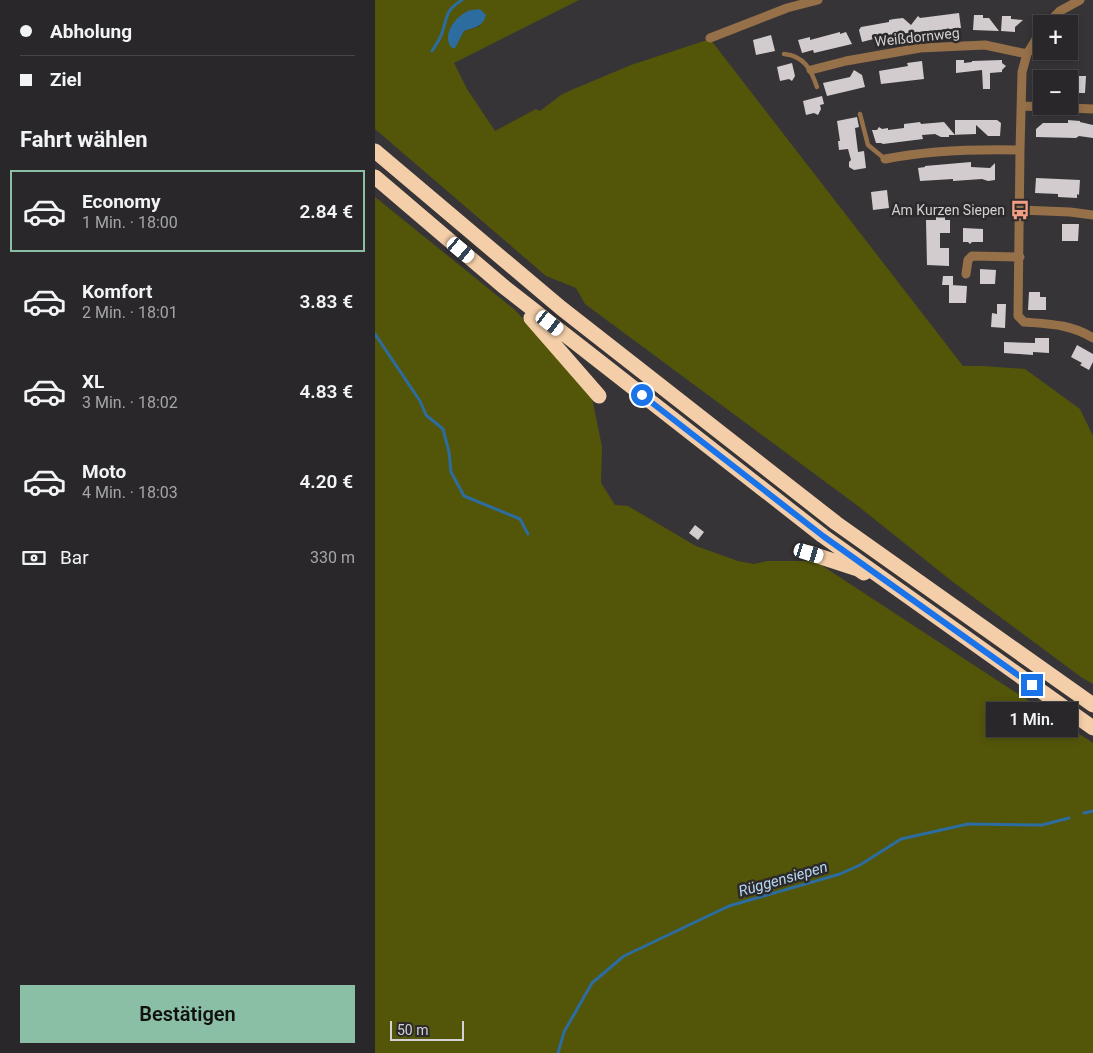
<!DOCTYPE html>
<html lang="de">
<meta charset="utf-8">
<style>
:root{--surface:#292729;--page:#353335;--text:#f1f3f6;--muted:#a5a5a8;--line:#454446;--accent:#8abfa5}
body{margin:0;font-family:Roboto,sans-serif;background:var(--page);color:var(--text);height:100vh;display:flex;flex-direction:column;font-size:19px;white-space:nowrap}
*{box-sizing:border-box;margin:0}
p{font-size:16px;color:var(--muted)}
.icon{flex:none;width:28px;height:28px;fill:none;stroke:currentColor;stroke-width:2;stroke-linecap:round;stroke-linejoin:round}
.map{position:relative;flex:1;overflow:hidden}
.sheet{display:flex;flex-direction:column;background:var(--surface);width:375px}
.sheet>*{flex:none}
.guide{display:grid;align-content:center;height:110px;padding:0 20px;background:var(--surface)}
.fabs{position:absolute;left:658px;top:15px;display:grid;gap:10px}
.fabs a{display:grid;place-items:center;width:45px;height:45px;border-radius:0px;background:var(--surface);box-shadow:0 2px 8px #0003,0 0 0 1px var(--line);font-size:25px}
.scale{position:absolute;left:15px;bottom:12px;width:74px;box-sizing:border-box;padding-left:5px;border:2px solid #d3d1d3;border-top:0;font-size:14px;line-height:18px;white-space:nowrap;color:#d3d1d3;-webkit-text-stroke:4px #2d2a2c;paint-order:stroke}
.end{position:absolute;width:22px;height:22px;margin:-11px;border:6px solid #1a73e8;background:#fff;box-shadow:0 0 0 2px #fff}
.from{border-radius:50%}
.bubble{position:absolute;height:35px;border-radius:0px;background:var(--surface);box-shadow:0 2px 8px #0003,0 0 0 1px var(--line);font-size:16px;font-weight:600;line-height:35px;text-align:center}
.car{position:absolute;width:15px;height:30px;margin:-15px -8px;border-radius:6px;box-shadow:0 0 4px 1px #0007;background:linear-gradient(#fff 24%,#345 0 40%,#fff 0 76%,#345 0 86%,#fff 0)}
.guide b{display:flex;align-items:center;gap:18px;height:48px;font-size:19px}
.guide b+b{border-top:1px solid var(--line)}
.guide i{width:12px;height:12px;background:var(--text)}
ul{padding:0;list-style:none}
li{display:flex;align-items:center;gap:15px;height:82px;margin:0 10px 8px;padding:0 10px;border:2px solid transparent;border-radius:0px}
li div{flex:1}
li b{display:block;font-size:19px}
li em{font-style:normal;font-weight:600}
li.active{border-color:var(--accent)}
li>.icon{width:45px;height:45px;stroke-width:1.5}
h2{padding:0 20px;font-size:22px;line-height:60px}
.pay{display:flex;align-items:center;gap:12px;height:55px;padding:0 20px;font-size:19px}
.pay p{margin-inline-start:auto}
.action{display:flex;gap:10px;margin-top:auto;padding:10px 20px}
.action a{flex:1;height:58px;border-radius:0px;background:var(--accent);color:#111;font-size:20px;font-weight:600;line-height:58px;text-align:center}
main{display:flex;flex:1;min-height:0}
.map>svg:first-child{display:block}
.green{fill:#535609;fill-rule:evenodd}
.water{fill:#2c6c9f}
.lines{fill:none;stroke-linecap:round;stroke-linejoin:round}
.stream{stroke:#2c6c9f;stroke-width:3}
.building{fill:#d2ccce}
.service{stroke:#957048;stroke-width:4.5}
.minor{stroke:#957048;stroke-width:9}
.motorway{stroke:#f3cea8;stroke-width:15}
.route{stroke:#1a73e8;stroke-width:6}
.labels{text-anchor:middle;stroke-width:5;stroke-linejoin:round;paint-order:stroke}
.street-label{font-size:14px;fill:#d3d1d3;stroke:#2d2a2c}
.poi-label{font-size:14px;fill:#d3d1d3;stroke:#2d2a2c;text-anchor:end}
.water-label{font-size:15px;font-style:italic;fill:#b5d6f3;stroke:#2d2a2c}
</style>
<main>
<section class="sheet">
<div class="guide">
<b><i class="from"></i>Abholung</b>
<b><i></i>Ziel</b>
</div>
<h2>Fahrt wählen</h2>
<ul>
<li class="active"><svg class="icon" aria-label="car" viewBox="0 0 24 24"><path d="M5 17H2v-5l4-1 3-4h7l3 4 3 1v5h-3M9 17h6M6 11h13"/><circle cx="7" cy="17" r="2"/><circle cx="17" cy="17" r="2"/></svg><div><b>Economy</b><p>1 Min. · 18:00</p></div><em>2.84 €</em></li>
<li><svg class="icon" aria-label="car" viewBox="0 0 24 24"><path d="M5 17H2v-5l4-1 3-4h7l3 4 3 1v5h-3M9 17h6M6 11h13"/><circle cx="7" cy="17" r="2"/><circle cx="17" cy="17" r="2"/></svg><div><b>Komfort</b><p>2 Min. · 18:01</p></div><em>3.83 €</em></li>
<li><svg class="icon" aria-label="car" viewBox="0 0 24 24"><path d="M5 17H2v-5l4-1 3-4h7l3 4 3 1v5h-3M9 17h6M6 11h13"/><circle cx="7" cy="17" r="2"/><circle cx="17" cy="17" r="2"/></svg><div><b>XL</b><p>3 Min. · 18:02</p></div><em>4.83 €</em></li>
<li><svg class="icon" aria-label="car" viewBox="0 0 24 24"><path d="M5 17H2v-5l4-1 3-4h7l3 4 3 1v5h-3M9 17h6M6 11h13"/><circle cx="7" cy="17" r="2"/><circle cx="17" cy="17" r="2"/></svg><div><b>Moto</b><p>4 Min. · 18:03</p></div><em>4.20 €</em></li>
</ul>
<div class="pay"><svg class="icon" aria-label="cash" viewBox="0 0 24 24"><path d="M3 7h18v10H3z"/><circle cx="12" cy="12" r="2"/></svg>Bar<p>330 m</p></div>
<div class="action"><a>Bestätigen</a></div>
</section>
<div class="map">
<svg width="718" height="1053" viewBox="0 0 718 1053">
<rect width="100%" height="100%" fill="#373437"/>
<path class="green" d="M0,0H204L79,63L92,89L120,131L161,109L165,111L186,95L194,91L256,65L335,39L588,366H607L650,369L705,409L718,436V684L706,677L578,582L483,506L210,304L201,288L171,276L0,129ZM95,10L105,26L89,31L83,41Z
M0,197L140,310L199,375L217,398L227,447L226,483L240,505L253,506L321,546L363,561L379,564L392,561H440L718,743V1053H0Z"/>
<path class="water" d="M105,9L111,15C108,27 100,27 89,31L80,48H77C66,35 80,17 93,11C97,9 101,10 105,9Z"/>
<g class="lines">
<path class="stream" d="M57,51C61,45 65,39 67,33C73,15 70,11 87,0
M0,334L45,401L51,415L68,429L74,452L76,472L89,496L145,519L153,534
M709,813L718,811
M183,1053L189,1032L217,983L249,956L354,906L465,874L485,865L526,839L593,824L667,825L694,818"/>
</g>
<path class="building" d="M584,13L586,28L501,36L502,38L487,42L484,30L486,27L514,22V20L519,19L528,18L536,25L543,16L545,18Z
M599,15H608V18H614L624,31L598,30Z
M627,16H636V19L648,20L640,27V32L626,31Z
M701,25L702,41H694V26Z
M465,32V34L471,32L477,44L439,53L438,50L427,53L423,40L435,37V40Z
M396,35L400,51L381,55L378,40Z
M581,60H589V63L597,62V61L627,60V63L631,66L627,70V72L615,73V89H608L607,70L581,73Z
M547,61L549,79L506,84L504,71L533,66L532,63Z
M417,63L420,76L417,81L414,79L405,81L402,67Z
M479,70L487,75L490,87L452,96L448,83L475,77Z
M698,76H711L710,93H699V91H694V79H698Z
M447,96L449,104L445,105L446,109L443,115L439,113L431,115L428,101Z
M482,117L484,127L480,128L483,152L489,151L491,168L479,170L474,167V162L476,160L473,149L464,150L463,141H465L462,121Z
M580,120H622L626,123L625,136H613L601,125V134L574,135V137H566L560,134L547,135L548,139L508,144L506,143H501L497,130H502L504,127L507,129L513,128V130L529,128V124L545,122L546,124L569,122L580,135Z
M693,120L705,121V122L718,125V138L704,136L701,138L661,137V129L668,123H693Z
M596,162V167L615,168L620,163V180L613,181L607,179L578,181V179L545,181L543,168L550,167V166Z
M661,178L705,180L704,195L702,194V198L683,197V194L660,193Z
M512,190L514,208L498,210L496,192Z
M561,217H570V220H575V233H565V248H574V266L552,265L551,220H561Z
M687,224H704L703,241H687Z
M588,228L608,229V242H597L595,244L593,242H588Z
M605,269L621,270L620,284H605Z
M568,276H578V285H575L592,286L591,303H574V285H567Z
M654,292H665V297H671V310H653Z
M622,304H631L630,328L616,327L617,313L622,314Z
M660,338H674V353L658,352V355L629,353V342L660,343Z
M702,345L718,354V362L714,370L705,365L707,363L696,357Z
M320,525L329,532L323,540L314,533Z"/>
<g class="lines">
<path class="service" d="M409,54C430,56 436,70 442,87
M485,114L493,145L510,159"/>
<path class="minor" d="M672,24L685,11L705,0
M666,31L652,54L647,72L645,150L643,316L649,322C674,324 696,324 718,338
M335,38L412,8L443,0
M436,70L471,61L545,48L610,45L652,54
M647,106L718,109
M510,159C555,150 599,149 645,150
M645,210L695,212L718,215
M591,274L593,260L597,256L645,257"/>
<path class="motorway" d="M0,151L186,308L461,523L718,705
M0,177L128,286L448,536L718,728
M156,318L224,396
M434,553L483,569L489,573"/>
</g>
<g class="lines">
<path class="route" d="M267,395L448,536L657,685"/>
</g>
<defs>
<symbol id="bus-bare" viewBox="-9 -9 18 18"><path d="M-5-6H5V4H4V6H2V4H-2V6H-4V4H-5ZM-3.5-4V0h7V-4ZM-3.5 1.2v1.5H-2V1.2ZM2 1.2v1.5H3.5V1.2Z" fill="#f39f83" stroke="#2d2a2c" stroke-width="2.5" paint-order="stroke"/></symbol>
</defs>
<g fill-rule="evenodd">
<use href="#bus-bare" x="631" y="196" width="28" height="28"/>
</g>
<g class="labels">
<g class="street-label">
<text transform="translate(542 37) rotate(-6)" y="5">Weißdornweg</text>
</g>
<g class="poi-label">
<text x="630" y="215">Am Kurzen Siepen</text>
</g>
<g class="water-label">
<text transform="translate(408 879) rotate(-16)" y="5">Rüggensiepen</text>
</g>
</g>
</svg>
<div class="fabs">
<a>+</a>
<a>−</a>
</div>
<div class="scale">50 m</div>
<i class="end from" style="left:267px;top:395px"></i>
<i class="end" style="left:657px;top:685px"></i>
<div class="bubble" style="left:611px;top:702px;width:92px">1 Min.</div>
<i class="car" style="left:86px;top:250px;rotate:130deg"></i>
<i class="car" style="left:175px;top:323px;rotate:128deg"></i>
<i class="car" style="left:434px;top:553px;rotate:107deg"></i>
</div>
</main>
